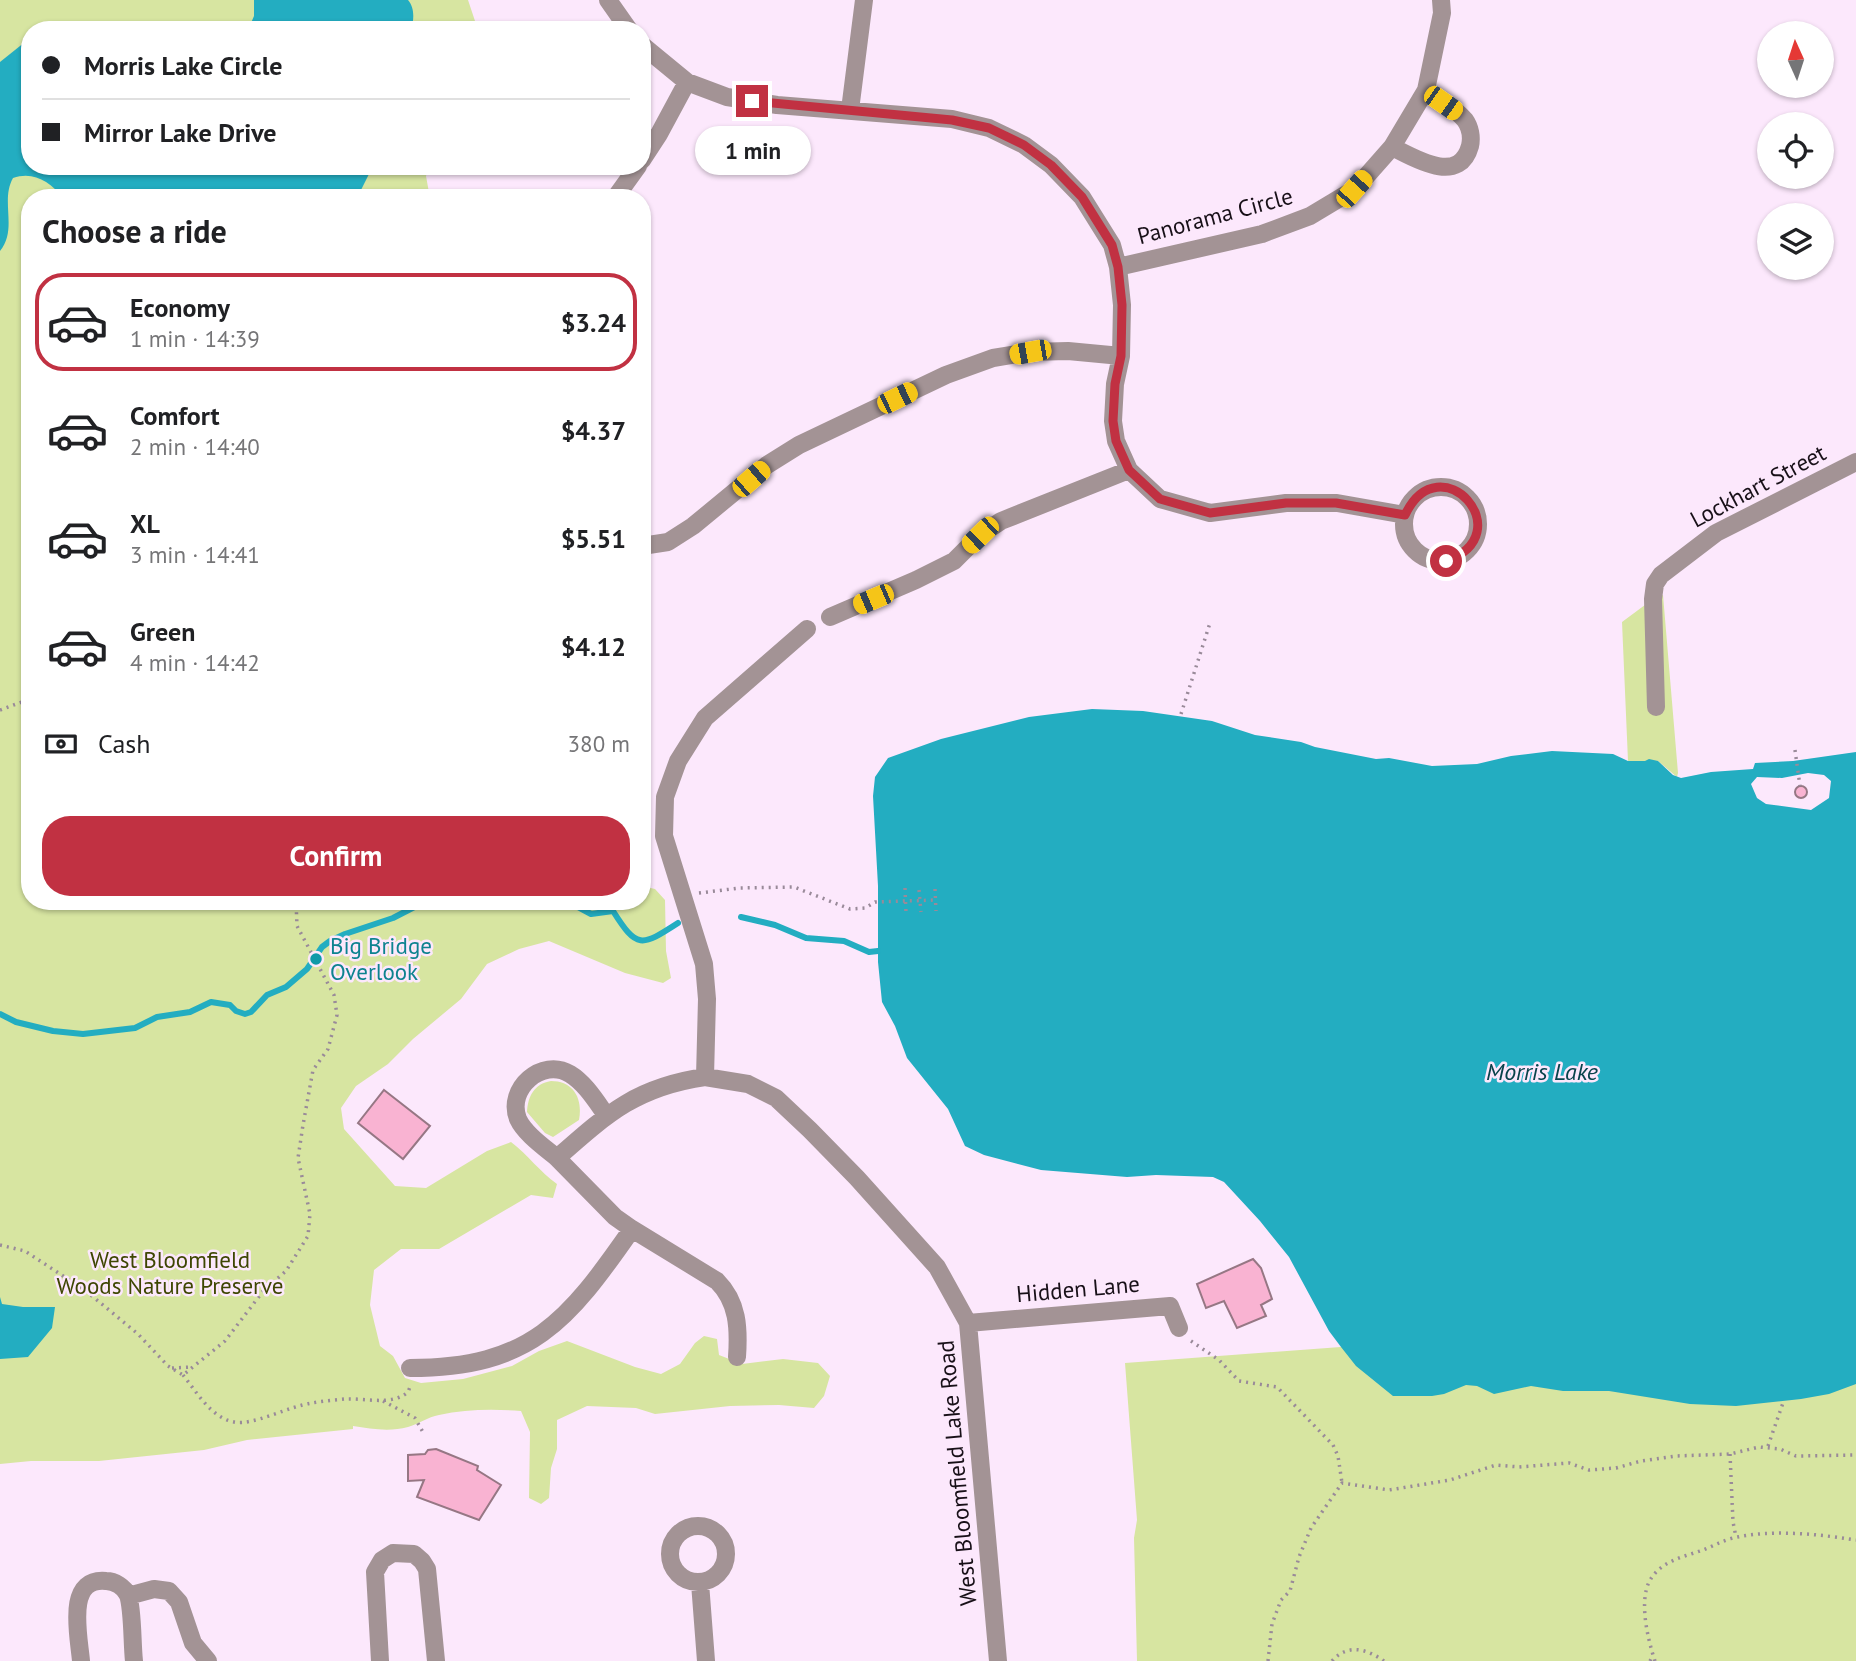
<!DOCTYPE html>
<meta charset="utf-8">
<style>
:root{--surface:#fff;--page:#f6f6f6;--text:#202124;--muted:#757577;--line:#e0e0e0;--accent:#c13142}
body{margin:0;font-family:"PT Sans",sans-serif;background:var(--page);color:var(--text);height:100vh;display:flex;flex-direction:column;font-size:26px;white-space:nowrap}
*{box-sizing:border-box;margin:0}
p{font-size:23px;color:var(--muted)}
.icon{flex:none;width:38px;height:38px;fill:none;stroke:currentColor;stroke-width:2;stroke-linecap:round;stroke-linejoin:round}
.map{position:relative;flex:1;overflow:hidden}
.sheet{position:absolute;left:21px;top:189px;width:630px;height:721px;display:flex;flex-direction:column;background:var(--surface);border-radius:28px;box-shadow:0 2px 5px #0004}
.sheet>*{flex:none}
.top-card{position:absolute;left:21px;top:21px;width:630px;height:154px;border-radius:28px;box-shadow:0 2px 5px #0004;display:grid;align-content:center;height:154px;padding:0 21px;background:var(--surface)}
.needle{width:46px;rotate:357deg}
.tools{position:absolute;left:1757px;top:21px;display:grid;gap:14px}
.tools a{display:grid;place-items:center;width:77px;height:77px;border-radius:50%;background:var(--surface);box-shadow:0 2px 5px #0004;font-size:35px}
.end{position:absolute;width:32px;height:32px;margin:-16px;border:9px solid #c13142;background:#fff;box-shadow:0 0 0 4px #fff}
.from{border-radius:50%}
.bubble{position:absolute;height:49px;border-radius:24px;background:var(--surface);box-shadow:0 2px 5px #0004;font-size:23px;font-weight:800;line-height:49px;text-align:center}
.car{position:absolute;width:21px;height:42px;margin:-21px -10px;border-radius:9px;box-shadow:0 0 5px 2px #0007;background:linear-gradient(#f5c518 24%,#345 0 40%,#f5c518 0 76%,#345 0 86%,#f5c518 0)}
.top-card b{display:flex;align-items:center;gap:24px;height:66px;font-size:26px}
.top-card b+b{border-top:2px solid var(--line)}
.top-card i{width:18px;height:18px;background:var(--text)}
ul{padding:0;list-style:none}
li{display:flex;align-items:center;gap:21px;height:98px;margin:0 14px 10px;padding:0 7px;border:4px solid transparent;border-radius:28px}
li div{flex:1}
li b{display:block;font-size:26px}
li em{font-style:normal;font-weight:800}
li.on{border-color:var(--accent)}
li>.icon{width:63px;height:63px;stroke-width:1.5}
h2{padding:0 21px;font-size:32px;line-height:84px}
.pay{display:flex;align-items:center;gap:18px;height:77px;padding:0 21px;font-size:26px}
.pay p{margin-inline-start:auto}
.primary-button{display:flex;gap:14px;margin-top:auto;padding:14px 21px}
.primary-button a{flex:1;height:80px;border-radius:28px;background:var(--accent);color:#fff;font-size:28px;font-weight:800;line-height:80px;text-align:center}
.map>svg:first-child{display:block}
.green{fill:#d7e5a1}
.water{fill:#23adc1;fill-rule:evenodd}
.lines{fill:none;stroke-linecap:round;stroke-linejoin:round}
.stream{stroke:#23adc1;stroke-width:6}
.building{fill:#f9b3d2;stroke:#967784;stroke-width:2}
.path{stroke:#998a99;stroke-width:3.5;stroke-dasharray:2 5;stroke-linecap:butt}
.minor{stroke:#a39395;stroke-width:18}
.route{stroke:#c13142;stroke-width:9}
.culture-dot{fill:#0f9aa8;stroke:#fce8fc;stroke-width:2.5}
.labels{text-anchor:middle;stroke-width:5;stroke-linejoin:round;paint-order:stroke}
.street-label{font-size:23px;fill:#181018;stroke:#fce8fc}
.culture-label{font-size:23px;fill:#0d838f;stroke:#fce8fc;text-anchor:start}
.park-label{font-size:23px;fill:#3e4602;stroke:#fce8fc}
.water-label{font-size:24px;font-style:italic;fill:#09434c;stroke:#fce8fc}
</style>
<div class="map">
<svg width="1856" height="1661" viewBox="0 0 1856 1661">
<rect width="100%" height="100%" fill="#fce8fc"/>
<path class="green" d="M0,0H468L478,30H30V166H430L426,176L430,198H30V901H642V886L655,889L665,900L666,951L671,978L663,983L625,973L549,941L519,949L487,964L461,999L413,1039L388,1064L356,1086L341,1108L344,1129L395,1186L426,1188L487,1151L511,1142C528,1155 540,1172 557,1184L553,1198L531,1195L439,1249H401L374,1270L370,1305L380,1346L393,1356L405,1378L421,1383L463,1379L512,1366L539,1351L567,1341L635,1367L661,1374L680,1364L695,1343L704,1336L717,1339L719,1355L742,1364L783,1359L818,1363L830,1376L824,1396L814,1408L779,1405L730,1406L655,1414L636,1408L587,1406L557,1420V1449L551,1468L549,1498L541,1504L529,1498L530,1432L521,1411C494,1409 466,1409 439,1415C428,1417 418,1424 408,1427C390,1432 371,1429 353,1426V1429L247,1440L204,1450L99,1461H31L0,1464Z
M1663,595L1678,773L1677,777L1658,761H1628L1622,622L1653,599Z
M551,1081C574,1081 583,1099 579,1120L553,1137L545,1133L527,1112C528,1096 534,1084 551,1081Z
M1856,1307V1661H1137L1134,1538L1137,1520L1125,1363L1703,1320Z"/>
<path class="water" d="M254,0H408C415,8 414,20 411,30H248L254,16Z
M72,21L106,25L119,30H42L58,23Z
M30,38V166H373L357,198H63C50,182 34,171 13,178C0,201 18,229 0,251V62Z
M1092,709L1143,711L1212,721L1255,735L1301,742L1315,747L1376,759L1389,758L1432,766L1477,764L1511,756L1552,751L1613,754L1628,761H1645L1649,759L1658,761L1673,775L1681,778L1711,772L1753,769L1755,763L1793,761L1856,752V1384L1829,1394L1801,1399L1736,1406L1690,1404L1609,1391H1563L1531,1386L1494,1394L1477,1386L1466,1385L1444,1394L1432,1396H1393L1356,1366L1341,1347L1329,1331L1289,1257L1260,1221L1224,1182L1213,1177L1156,1175L1127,1177L1041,1170L984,1155L965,1146L948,1109L907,1058L895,1026L882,1002L878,962V886L873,796L875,777L888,758L941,739L1029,717ZM1808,773L1824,775L1831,781L1829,798L1811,810L1766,804L1757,798L1751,784L1757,777L1782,778Z
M0,1297L2,1304L23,1307H55L52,1328L28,1357L0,1359Z"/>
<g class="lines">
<path class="stream" d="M567,901L591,914L613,911C637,949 641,947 678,923
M741,917L775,925L806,938L844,941L869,952L878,951
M0,1014L16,1022L53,1031L83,1034L135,1028L157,1017L190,1012L211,1002L230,1005L236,1011L245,1014L251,1012L267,995L286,987L307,969L322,947L330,941L345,934L393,918L426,901"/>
</g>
<path class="building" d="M1795 792a6 6 0 1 1 12 0a6 6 0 1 1-12 0Z
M384,1090L430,1126L403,1159L358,1123Z
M1253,1259L1261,1268L1272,1299L1261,1305L1266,1316L1237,1328L1224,1301L1206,1308L1197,1284Z
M436,1449L478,1466L477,1470L501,1485L479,1520L417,1497L424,1480L408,1481V1455L425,1454L428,1450Z"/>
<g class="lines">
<path class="path" d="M0,710L30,699
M1181,714L1210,623
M1795,750L1800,786
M905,888L906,913
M935,889L936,911
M919,890L921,912
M699,893L740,888L794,887L850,909L865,908L875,902L936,900
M0,1245L25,1251L86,1291L138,1334L168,1366L183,1375L225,1341L264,1290L286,1271L308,1236L310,1214L298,1158L303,1125L313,1070L328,1049L337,1015L334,995L297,926L296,901
M1191,1341L1219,1360L1239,1381L1277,1387L1333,1445L1338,1456L1342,1483
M172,1368L192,1367
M183,1375C196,1391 211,1418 234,1422C253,1426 289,1406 312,1403C323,1401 334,1400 345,1399C365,1398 392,1406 408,1392L410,1387
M383,1401L415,1418L424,1434
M1768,1446L1784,1400
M1730,1454L1733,1522L1736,1537
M1268,1661L1272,1624L1281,1600L1290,1591L1299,1557L1311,1528L1342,1483L1389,1490L1450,1480L1496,1465L1519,1467L1569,1463L1589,1470L1616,1468L1641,1461L1676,1456L1730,1454L1759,1447L1780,1449L1796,1456L1856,1455
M1332,1661C1348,1643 1367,1649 1384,1661
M1650,1661L1653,1655
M1655,1661C1648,1640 1639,1603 1649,1582C1660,1561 1683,1557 1703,1550C1713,1546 1722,1541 1733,1538C1772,1529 1817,1534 1856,1540"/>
<path class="minor" d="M608,0L629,30
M642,45L687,82L727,97L777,105L952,119L989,128L1024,145L1051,165L1082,197L1112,245L1118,267L1122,305L1121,356L1115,384L1113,421L1116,441L1129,470L1001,521L980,535L954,561L916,580L830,617
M850,110L864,0
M1392,147C1414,158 1459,186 1470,146C1472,137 1470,127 1465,120C1455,108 1438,99 1426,90
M642,160L659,134L687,82
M615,198L638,166
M1118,267L1262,234L1310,216L1355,189L1392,147L1426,90L1442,13L1441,0
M1129,470L1160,499L1210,513L1286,503H1337L1405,515
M1404 524a37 37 0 1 1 74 0a37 37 0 1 1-74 0Z
M642,546L668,542L693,526L767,465L799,445L946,375L993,358L1030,352L1068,351L1121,356
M807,629L705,718L678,761L665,797L664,836L704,964L707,999L705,1077L748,1084L776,1098L810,1130L857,1178L937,1267L968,1323L998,1661
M1656,707L1653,599L1655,584L1661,575L1716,533L1856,462
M705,1077C636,1087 607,1114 557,1158L615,1217L632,1229L717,1281C738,1302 739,1328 737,1357
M557,1158C544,1147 525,1134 518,1119C506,1089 542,1057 570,1074C585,1083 596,1101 606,1115
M968,1323L1170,1306L1179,1328
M410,1368C531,1368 568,1321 632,1229
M670 1554a28 28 0 1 1 56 0a28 28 0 1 1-56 0Z
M700,1583L706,1661
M128,1596L154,1589L169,1591L179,1602L193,1643L208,1661
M81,1661C79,1636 65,1577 106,1581C115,1581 124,1587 128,1595C133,1610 132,1644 134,1661
M380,1661L375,1572L382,1560L393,1553L414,1554L422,1561L427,1569L436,1661"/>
</g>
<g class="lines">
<path class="route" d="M752,101L952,120L989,128L1024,145L1051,165L1082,197L1112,245L1118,267L1122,305L1121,356L1115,384L1113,421L1116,441L1129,470L1160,499L1210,513L1286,503H1336L1405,515C1440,441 1523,534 1446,561"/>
</g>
<circle class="culture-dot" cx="316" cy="959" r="7"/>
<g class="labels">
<g class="street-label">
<text transform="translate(1215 216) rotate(-15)" y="8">Panorama Circle</text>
<text transform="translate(1758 486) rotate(-28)" y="8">Lockhart Street</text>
<text transform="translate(1078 1289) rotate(-5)" y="8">Hidden Lane</text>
<text transform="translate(957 1473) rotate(-95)" y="8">West Bloomfield Lake Road</text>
</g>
<g class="culture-label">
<text x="330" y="954">Big Bridge<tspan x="330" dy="26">Overlook</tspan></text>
</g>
<g class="park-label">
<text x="170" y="1268">West Bloomfield<tspan x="170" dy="26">Woods Nature Preserve</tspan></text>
</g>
<g class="water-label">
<text x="1542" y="1080">Morris Lake</text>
</g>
</g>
</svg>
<div class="tools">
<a><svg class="needle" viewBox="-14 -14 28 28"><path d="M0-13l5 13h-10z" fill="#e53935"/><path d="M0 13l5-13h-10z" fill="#757577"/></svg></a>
<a><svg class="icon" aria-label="locate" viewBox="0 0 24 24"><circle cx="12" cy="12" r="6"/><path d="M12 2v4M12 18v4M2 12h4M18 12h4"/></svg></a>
<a><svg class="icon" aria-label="layers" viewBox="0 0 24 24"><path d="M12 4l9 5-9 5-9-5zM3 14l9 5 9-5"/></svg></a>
</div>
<i class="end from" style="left:1446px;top:561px"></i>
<i class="end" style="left:752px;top:101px"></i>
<div class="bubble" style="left:695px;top:126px;width:116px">1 min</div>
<i class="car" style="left:1443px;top:103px;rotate:125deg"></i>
<i class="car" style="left:1354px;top:189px;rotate:42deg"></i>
<i class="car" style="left:1030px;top:352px;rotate:260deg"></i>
<i class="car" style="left:897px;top:398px;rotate:64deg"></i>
<i class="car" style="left:751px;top:479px;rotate:49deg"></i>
<i class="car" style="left:980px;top:535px;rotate:226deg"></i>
<i class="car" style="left:873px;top:599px;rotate:247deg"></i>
<div class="top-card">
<b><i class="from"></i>Morris Lake Circle</b>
<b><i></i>Mirror Lake Drive</b>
</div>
<section class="sheet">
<h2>Choose a ride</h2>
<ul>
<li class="on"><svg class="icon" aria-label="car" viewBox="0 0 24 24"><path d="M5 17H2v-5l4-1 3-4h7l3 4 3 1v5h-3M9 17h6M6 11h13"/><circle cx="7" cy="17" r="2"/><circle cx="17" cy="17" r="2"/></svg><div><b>Economy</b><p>1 min · 14:39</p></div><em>$3.24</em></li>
<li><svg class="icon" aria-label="car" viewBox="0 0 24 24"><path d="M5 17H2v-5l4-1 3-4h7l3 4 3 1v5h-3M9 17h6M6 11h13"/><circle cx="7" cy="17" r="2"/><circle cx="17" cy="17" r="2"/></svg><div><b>Comfort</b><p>2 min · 14:40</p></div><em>$4.37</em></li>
<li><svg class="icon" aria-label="car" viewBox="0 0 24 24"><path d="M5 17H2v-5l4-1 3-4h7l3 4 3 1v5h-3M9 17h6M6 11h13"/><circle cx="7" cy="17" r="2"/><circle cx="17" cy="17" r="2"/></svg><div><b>XL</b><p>3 min · 14:41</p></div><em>$5.51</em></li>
<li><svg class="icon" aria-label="car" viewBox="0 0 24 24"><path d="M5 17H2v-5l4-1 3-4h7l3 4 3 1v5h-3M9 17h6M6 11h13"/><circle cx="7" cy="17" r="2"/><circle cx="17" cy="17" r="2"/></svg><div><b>Green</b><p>4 min · 14:42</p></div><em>$4.12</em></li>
</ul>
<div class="pay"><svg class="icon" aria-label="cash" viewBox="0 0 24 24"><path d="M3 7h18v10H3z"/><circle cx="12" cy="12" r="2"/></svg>Cash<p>380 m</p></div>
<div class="primary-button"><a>Confirm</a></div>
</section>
</div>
